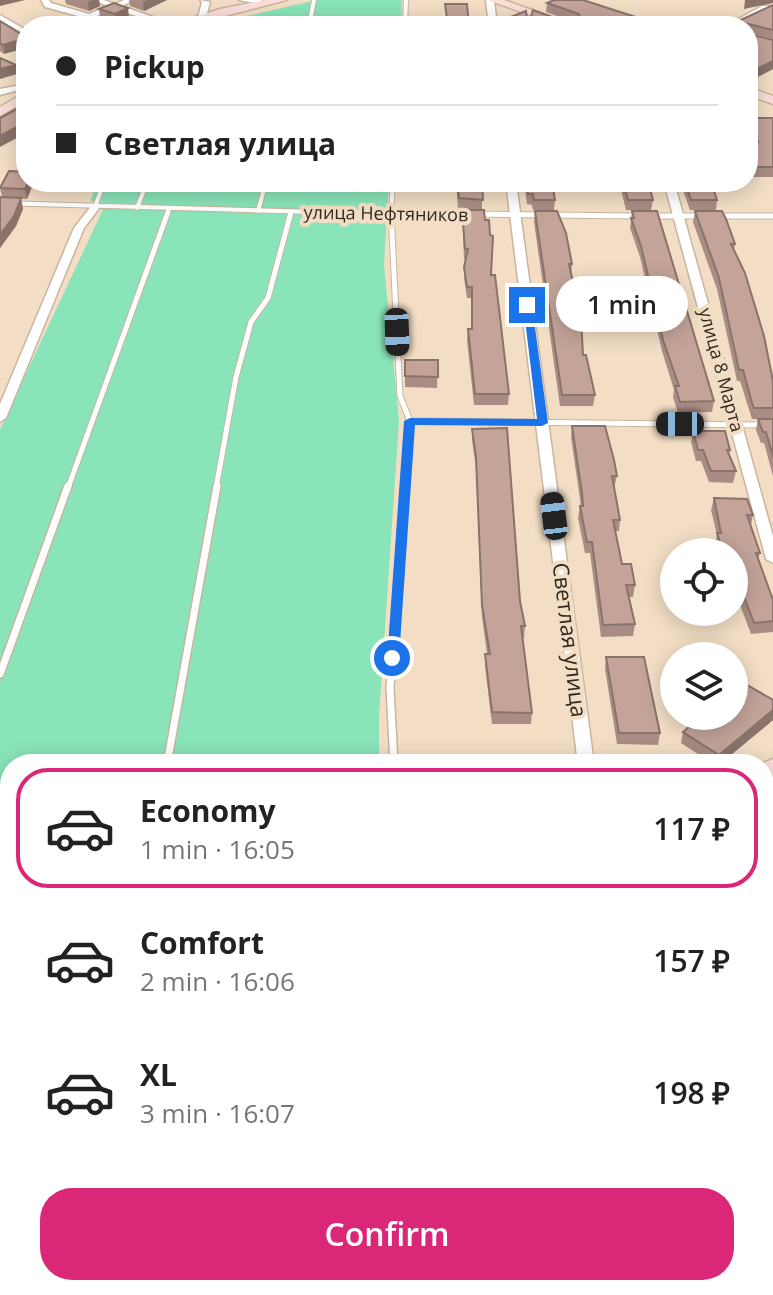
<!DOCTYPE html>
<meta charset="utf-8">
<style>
:root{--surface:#fff;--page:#f2f2f2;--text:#222;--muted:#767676;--line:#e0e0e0;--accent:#db2777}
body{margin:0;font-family:"Open Sans",sans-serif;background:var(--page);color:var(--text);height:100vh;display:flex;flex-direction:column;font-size:30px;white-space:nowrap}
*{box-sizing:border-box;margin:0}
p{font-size:26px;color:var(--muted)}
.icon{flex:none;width:44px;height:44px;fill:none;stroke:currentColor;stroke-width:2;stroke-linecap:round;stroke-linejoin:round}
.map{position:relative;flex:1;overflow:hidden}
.sheet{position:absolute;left:0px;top:754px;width:774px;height:542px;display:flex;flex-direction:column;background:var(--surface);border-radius:32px 32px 0 0;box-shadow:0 4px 20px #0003}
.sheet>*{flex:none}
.hud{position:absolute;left:16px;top:16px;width:742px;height:176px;border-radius:32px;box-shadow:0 4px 20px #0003;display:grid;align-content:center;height:176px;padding:0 40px;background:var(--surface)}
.buttons{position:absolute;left:660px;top:538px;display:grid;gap:16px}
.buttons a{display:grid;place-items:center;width:88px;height:88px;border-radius:50%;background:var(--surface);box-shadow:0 4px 20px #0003;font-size:40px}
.end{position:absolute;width:36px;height:36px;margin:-18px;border:10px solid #1a73e8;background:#fff;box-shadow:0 0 0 4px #fff}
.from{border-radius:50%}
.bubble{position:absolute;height:56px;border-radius:28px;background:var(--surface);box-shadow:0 4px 20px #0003;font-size:26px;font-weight:600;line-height:56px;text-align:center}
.car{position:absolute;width:24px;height:48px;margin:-24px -12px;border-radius:10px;box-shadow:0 0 6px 2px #0007;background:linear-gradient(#222 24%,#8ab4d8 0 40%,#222 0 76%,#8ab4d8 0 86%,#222 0)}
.hud b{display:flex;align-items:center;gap:28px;height:76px;font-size:30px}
.hud b+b{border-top:2px solid var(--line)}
.hud i{width:20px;height:20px;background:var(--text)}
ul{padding:14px 0 0;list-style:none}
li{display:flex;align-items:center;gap:24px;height:120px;margin:0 16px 12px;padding:0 24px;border:4px solid transparent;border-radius:32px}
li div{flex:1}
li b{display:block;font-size:30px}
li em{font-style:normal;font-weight:600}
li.on{border-color:var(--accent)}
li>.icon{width:72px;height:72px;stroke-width:1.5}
.cta{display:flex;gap:16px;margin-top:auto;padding:16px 40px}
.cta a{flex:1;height:92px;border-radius:32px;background:var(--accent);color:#fff;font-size:32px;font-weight:600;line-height:92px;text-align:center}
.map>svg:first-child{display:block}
.green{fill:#8ae4b9}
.water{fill:#aac8f8}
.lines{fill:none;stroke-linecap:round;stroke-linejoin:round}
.lane-far3-casing{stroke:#c9b59d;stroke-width:6}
.lane-far2-casing{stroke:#c9b59d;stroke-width:7}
.lane-far1-casing{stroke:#c9b59d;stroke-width:10}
.lane-casing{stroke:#c9b59d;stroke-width:12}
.street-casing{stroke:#c9b59d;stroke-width:3}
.secondary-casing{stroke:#c9b59d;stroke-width:3}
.lane-far3{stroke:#fff;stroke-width:4}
.lane-far2{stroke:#fff;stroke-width:5}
.lane-far1{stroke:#fff;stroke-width:7}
.lane{stroke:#fff;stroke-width:9}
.street{fill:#fff;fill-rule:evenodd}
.secondary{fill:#fbdeda;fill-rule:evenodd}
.wall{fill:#a98d84}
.shaded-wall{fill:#89736b}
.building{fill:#c4a499;stroke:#89736b;stroke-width:2}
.route{fill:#1a73e8}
.labels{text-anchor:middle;stroke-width:8;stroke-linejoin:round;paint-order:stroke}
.far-street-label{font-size:18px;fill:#322a21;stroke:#f3dec5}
.street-label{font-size:22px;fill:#322a21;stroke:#f3dec5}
</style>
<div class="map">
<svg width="773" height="1295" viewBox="0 0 773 1295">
<rect width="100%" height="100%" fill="#f3dec5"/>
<path class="green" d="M316,0H402L401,26H205Z
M98,182H389L384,265L399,421L379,717V764H10V1286H322L317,1295H0V429L106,203L90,201Z
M773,795V861L764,862V797Z
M773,906V1295H430L420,1286H764V914Z"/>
<path class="water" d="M322,1286H420L430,1295H317Z"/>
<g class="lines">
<defs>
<path id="lane-far3" d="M309,26L314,0
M405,26L406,0
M0,203L383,214
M95,207L104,182
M137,208L147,182
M258,211L266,182
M167,214L169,209
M391,214L393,182"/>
<path id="lane-far2" d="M312,212L638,216
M391,212L400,396L410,421L405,488
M650,216H702
M718,216H773
M410,421L773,425
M68,488L168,212
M216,488L236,377L251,322L268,298L291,212"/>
<path id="lane-far1" d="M0,674L68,486
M167,764L217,486
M394,764L390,688L405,486"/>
<path id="lane" d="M764,1187L773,1183
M529,1295L548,1286"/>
<path id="street" d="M41,0H49L51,3L89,14L108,6L92,0H103L115,4L124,0H134L122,6L178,26H166L115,9L89,19L45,7Z
M200,0L210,2L206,17L202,19L198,17L202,2Z
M239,0H260L270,3L266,5Z
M486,0H494L497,26H489Z
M762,6H773V10C756,11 744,26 726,26Z
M0,15L26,30V35L0,20Z
M26,84V88L0,95V89Z
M506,182H516L594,764H578Z
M664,182H674L773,536V563L766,559Z
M92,205L100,207L84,228L6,418L0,422V404L74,228Z
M0,860L10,861V873L0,872Z"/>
<path id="secondary" d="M265,0H287L186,26H168L220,9Z
M488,0H504L577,26H560Z
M748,87L773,96V104L748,95Z
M26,92V101L0,116V107Z
M773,759V778L764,781V764H761Z"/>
</defs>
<use href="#lane-far3" class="lane-far3-casing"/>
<use href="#lane-far2" class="lane-far2-casing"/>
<use href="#lane-far1" class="lane-far1-casing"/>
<use href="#lane" class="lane-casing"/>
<use href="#street" class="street-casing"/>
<use href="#secondary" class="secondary-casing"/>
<use href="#lane-far3" class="lane-far3"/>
<use href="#lane-far2" class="lane-far2"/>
<use href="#lane-far1" class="lane-far1"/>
<use href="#lane" class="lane"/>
<use href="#street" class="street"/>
<use href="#secondary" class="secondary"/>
</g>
<path class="wall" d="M65,0H99L100,6L89,11L66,4Z
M129,0H167L144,11L130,6Z
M547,3L638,26L560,20H568L546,12Z
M773,5V39L749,33L773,40V69L748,82V26H728Z
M99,9L129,17L116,23L100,18Z
M0,21L4,54L0,51Z
M748,118H773V177H748V142H751L748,137Z
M34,182L27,199H21L23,209L16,226L0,248L2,197L0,188Z
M456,182H482V210L458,209Z
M524,182H552L555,200L554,210H533L532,205L527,204Z
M619,182H648L653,200L651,210H626Z
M680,182H711L717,200L716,210H690Z
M462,210L491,275L509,394L508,405H474L467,340L468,329H472L471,298H467L464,278L466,259H464Z
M535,211L572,264L571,275L583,355L595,395L593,406H560L534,222Z
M632,211L714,401L712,412L678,413L673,397L674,390L662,351L640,257L630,228Z
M695,211L735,244L734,251L773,381V476L764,443H761L756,430L758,419H752L740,381H737L717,289L693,222Z
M405,360H438L437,388L405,387Z
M572,426L617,476L614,488L620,520L619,531H615L622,564L635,585L633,597H629L635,624L633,636L601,637L590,553H585L578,518L580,506H581L571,437Z
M472,429L520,601L525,626L524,638H523L532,713L531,724H492L485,666V654H487L482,617L476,468L472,440Z
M693,431L730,450L729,455L736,471L733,483L709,482L701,461H696L691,442Z
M714,498L753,515L751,525L760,553L758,560L773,600V632L751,634L734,589V552H717L715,544L717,535L711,510Z
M606,657L660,733L658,745L617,744L605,669Z
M773,700V720L720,764H713L681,743L683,732Z"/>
<path class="shaded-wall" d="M0,0H25L0,6Z
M92,0H99L100,6L89,11L88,2Z
M147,0H167L144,11L143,2Z
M745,0H773V3L744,9Z
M128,8L129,17L116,23L115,14Z
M639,18L638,26H618Z
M26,38V48L4,54L3,45Z
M773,61V69L748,82V73Z
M16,65L17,74L0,79V69Z
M26,122V133L0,147V136Z
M28,182H34L27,199L25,189Z
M21,198L23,209L16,226L0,248V235Z
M773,710V720L720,764H717L719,755Z"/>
<path class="building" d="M554,0H583L639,18L618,26H528L533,10L560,20L580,19L579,14L547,3Z
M114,3L128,8L115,14L99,9Z
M445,4H467L469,26H448Z
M773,5V30L748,24V26H728Z
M526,11L528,26H504L503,20Z
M0,21L26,37V38L3,45L0,43Z
M748,28L749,34L773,40V61L748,73Z
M0,58L16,65L0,69Z
M26,104V122L0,136V118Z
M748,118H773V167H748V142H758L748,124Z
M9,171L26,172V182H28L25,189L0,188Z
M457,182H482L483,200L459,198Z
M526,182H552L555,200H534L533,194H528Z
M623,182H648L653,200H628Z
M685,182H711L717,200H691Z
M0,197L21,198L14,216L0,235Z
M462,210H484L485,220H489L490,235L493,236L491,275H495L509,394H475L468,329H472V287H467L464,267L468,249H465Z
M535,211H557L566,233L572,264H569L581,318L583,355H586L595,395H562Z
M632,211H657L714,401L680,402L675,386H679L663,340L641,246L631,218H634Z
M695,211H722L726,219L735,244H731L745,273L764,336L773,381V408H754L752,403L743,370H739L719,278Z
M405,360H438V377L405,376Z
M758,419H773V456L766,432H763Z
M572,426H605L614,460L617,476H612L620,520H613L622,564H631L635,585H626L635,624L603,625L592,542H587L580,506H583L582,493Z
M507,428L520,601L525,626H521L532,713L492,712L485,654H490L482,605L476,457L472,429Z
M693,431H725L730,450H727L736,471H711L703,450H698Z
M714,498L747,499L753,515H747L760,553H756L773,600V621L754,623L734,571V552H723L717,533H721Z
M606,657H644L660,733H619Z
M742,682L773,700V710L719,755L683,732L701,716H734V688Z
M493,756L538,758V764H492Z"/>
<path class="route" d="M523,303L532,305L548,423L542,426L415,425L399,658L397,661H387L404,421L410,418L537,419Z"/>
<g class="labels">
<g class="far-street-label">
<text transform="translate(386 214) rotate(1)" y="6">улица Нефтяников</text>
<text transform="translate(721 370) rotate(75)" y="6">улица 8 Марта</text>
</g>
<g class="street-label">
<text transform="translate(570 640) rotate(83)" y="8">Светлая улица</text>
</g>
</g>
</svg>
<div class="buttons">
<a><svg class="icon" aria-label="locate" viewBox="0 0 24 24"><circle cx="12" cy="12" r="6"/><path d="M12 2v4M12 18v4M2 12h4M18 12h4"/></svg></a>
<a><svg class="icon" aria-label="layers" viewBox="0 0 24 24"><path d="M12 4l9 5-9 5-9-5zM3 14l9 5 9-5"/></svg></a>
</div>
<i class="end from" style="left:392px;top:658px"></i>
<i class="end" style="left:527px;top:305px"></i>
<div class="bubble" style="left:556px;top:276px;width:132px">1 min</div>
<i class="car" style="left:397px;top:332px;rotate:178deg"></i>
<i class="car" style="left:680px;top:424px;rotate:270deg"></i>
<i class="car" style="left:554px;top:516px;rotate:353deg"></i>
<div class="hud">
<b><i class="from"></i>Pickup</b>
<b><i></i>Светлая улица</b>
</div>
<section class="sheet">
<ul>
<li class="on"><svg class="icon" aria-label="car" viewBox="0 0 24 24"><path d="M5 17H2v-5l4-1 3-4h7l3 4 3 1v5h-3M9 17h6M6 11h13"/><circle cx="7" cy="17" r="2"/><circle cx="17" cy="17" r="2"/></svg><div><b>Economy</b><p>1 min · 16:05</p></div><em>117 ₽</em></li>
<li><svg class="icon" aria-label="car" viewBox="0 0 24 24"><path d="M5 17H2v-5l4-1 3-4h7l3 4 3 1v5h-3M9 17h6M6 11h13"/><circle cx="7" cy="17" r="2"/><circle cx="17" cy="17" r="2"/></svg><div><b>Comfort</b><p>2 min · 16:06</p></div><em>157 ₽</em></li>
<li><svg class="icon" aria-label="car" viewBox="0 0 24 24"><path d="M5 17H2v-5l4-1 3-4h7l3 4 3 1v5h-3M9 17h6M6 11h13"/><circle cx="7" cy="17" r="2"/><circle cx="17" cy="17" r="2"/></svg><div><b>XL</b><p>3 min · 16:07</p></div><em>198 ₽</em></li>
</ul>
<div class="cta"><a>Confirm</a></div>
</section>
</div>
